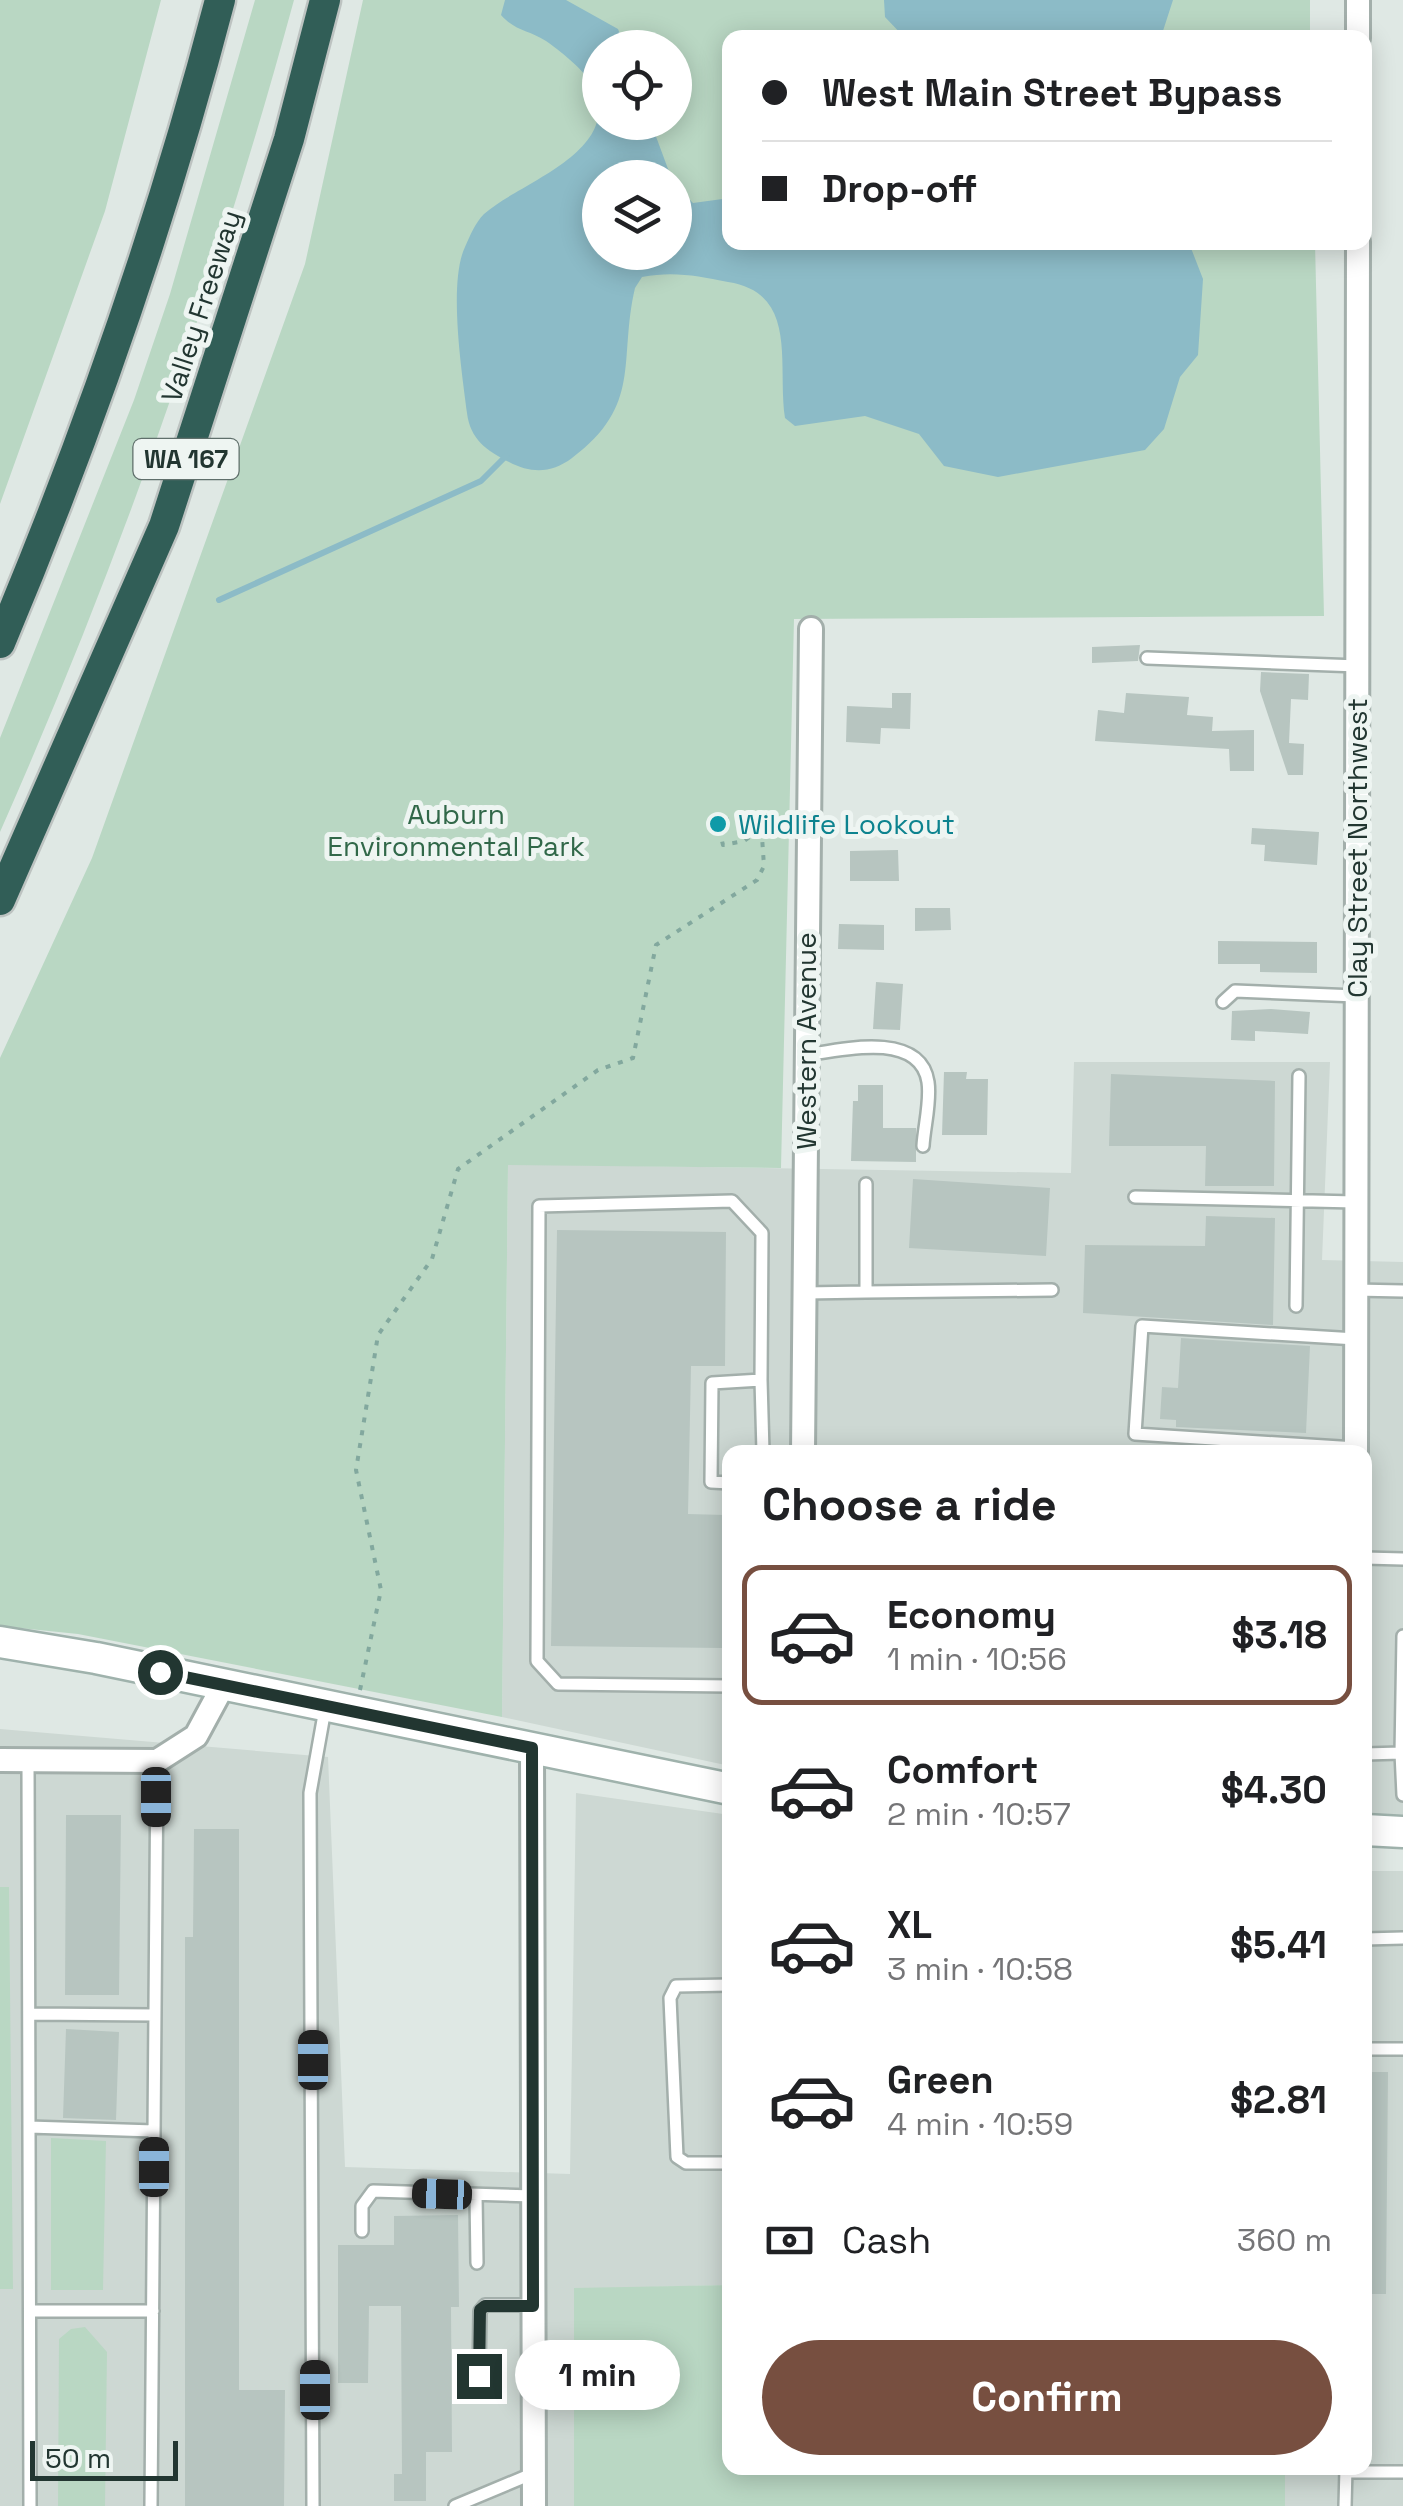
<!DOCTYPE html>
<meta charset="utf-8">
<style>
:root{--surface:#fff;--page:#f2f2f2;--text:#202124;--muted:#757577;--line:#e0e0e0;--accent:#774f40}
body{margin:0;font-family:"Space Grotesk",sans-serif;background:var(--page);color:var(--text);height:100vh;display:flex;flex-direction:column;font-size:38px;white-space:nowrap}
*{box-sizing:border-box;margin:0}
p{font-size:32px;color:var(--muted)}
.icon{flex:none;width:55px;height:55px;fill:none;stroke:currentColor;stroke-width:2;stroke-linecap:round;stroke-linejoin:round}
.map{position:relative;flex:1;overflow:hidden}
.sheet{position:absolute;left:722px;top:1445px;width:650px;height:1030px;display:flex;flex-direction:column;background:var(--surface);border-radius:20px;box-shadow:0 5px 25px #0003}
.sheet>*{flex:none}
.top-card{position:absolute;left:722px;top:30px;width:650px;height:220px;border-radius:20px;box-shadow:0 5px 25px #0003;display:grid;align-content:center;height:220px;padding:0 40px;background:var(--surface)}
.buttons{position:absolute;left:582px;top:30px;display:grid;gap:20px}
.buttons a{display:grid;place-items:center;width:110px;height:110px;border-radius:50%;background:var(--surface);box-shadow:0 5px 25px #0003;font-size:50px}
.scale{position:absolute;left:30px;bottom:25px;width:148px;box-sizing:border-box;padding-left:10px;border:5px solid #223631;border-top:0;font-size:28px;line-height:35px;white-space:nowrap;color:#223631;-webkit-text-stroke:8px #eef5f2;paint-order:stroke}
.end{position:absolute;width:45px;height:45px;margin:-22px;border:12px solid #223631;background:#fff;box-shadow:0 0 0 5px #fff}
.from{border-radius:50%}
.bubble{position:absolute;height:70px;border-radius:35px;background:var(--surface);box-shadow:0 5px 25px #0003;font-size:32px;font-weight:600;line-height:70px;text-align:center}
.car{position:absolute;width:30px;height:60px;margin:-30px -15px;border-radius:12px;box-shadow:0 0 8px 2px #0007;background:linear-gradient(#222 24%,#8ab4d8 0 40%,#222 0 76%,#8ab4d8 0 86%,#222 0)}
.top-card b{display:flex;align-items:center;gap:35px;height:95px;font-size:38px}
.top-card b+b{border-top:2px solid var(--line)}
.top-card i{width:25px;height:25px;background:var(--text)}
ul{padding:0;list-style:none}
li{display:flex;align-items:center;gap:30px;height:140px;margin:0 20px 15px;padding:0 20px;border:5px solid transparent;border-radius:20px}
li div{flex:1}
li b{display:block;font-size:38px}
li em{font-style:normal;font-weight:600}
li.selected{border-color:var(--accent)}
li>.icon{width:90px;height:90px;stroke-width:1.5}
h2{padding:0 40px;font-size:45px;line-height:120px}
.pay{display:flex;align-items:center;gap:25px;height:110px;padding:0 40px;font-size:38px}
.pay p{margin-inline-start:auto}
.action{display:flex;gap:20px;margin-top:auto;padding:20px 40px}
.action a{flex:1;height:115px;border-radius:60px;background:var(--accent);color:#fff;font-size:40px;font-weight:600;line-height:115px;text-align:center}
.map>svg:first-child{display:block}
.built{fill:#cdd8d3}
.green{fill:#b9d7c3;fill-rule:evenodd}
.water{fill:#8cbbc7}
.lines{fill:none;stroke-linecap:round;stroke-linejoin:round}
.stream{stroke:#8cbbc7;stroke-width:6}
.building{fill:#b7c5c0}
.lane-casing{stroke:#a3afab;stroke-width:16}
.street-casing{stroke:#a3afab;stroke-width:28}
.secondary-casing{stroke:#9fb2ac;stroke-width:35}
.highway-casing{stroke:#bdc3c1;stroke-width:35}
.path{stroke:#82a89e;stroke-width:4;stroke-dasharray:5 8;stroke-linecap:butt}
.lane{stroke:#fff;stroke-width:11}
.street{stroke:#fff;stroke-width:22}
.secondary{stroke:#fff;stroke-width:30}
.highway{stroke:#315e57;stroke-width:30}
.route{stroke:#223631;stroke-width:12}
.culture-dot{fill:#0f9aa8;stroke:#eef5f2;stroke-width:4}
.labels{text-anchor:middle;stroke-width:10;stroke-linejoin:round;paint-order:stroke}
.shield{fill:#eef5f2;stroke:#5f6f6b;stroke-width:2.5}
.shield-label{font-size:25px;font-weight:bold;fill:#223631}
.street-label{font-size:28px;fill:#223631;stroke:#eef5f2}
.park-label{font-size:28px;fill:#316849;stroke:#eef5f2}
.culture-label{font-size:28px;fill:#0d838f;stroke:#eef5f2;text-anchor:start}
</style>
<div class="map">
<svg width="1403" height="2506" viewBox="0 0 1403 2506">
<rect width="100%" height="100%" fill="#dfe8e4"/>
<path class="built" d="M1074,1062H1330L1322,1260L1403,1262V1818L1365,1816V1452H730V1766L502,1717L508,1164L1071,1173Z
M0,1729L328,1757L345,2167L570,2174L576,1793L730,1815V2285L574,2289V2506H0Z
M1365,1871H1403V2506H1285V2468H1365Z"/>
<path class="green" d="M0,0H161L105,211L0,504Z
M255,0H294C216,286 120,561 0,832V738L134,400L170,294Z
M363,0H1310V37L730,38V242L1315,243L1324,616L794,619L781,1168L508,1165L502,1717L78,1634L0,1626V1058L92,858L305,264ZM600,48H675V122H600ZM600,178H675V252H600Z
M0,1887H9L13,2289H0Z
M51,2138L106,2141L103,2290H51Z
M730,2285V2468H1285V2506H574V2288Z
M85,2327L107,2352L105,2506H58L59,2339L71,2329Z"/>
<path class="water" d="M505,0H566L618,29L625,47L600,48V122L651,123L671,177L600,178V252H675V185L693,203L730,198V242L1189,243L1203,279L1198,355L1180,377L1164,429L1145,450L998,477L944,466L919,434L865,416L795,426L785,418C777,364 799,293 728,282C697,276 674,271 642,277L635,288C618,361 643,405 572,458C552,473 532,474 509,462C487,451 470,439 467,413C462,373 448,283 465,247C470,236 475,223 484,214C519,182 630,150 590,82C582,68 559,50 546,41C529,30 515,31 501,15Z
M884,0H1173L1161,37L905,38L885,17Z"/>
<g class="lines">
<path class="stream" d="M219,600L481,481L506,456"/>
</g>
<path class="building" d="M1140,645L1138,661L1092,663V647Z
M1261,672L1309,674L1308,700L1291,699L1289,743L1304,744L1303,775H1288L1260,691Z
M892,693H911L910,729L881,728L880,744L846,742L847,706L892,708Z
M1126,693L1189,697L1187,715L1213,717L1212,731L1254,730V771H1230L1229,749L1095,741L1098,710L1124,713Z
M1252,828L1319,832L1317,865L1264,861L1265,845L1251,844Z
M898,850L899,881H850V851Z
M915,908H950L951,930L915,931Z
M839,924L884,925V950L838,949Z
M1218,941L1317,942V973L1260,972V964H1218Z
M876,982L903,984L900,1030L873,1029Z
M1271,1009L1310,1012L1308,1034L1255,1031V1041L1231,1040L1232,1011Z
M944,1072H967L966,1079H988L987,1135H942Z
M1111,1074L1275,1081L1274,1186H1205L1206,1146H1109Z
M858,1085H883V1128H916V1162L851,1161L853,1101H858Z
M913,1179L1050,1188L1046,1256L909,1248Z
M1206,1216L1275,1218L1273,1325L1083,1313L1085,1245L1205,1246Z
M557,1230L726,1232L725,1366H691L688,1514L725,1515L722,1648L551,1646Z
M1181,1338L1310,1346L1306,1433L1176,1427V1420L1160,1419L1162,1387L1178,1388Z
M66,1815H121L119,1995H65Z
M194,1829H239V2390H285L284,2506H185V1937H193Z
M66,2029L119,2032L116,2120L63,2118Z
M1365,2072H1388L1386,2294H1365Z
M458,2215L459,2307H451L452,2452H426V2501H394V2474H402L401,2306H369L368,2383H338V2245H394V2216Z"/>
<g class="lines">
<defs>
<path id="lane" d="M1147,658L1358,666
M1223,1002L1235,991L1356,996
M807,1055C839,1050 920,1030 928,1082C931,1102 924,1127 923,1146
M1135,1197L1355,1202
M1355,1290L1403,1291
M866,1292L1052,1290
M805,1293L866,1292V1184
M1296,1306L1299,1076
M1356,1339L1142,1326L1135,1434L1356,1448
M761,1380L763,1452
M730,1483L711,1482L712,1383L761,1380L762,1233L732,1201L539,1206L537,1661L558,1684L730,1686
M1365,1558L1403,1559
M1401,1753L1403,1795
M1365,1754L1401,1753L1403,1636
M28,1760L30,2506
M1365,1939L1403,1938
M730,1985L676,1986L670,1998L677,2157L686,2163H730
M29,2014L155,2015
M1365,2049H1403
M29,2127L154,2131
M476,2195L477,2263
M362,2231V2206L373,2191L533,2196
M30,2311H153
M479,2375L480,2311L485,2305H533
M1346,2472H1403
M151,2506L157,1761
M313,2506L310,1793L325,1709
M455,2506L534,2473
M1345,2506L1346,2468"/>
<path id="street" d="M1358,0V38
M803,1452L811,629
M1356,1452L1358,242
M532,1749L534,2506
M0,1760L157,1761L196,1736L223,1686"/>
<path id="secondary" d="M0,1642L96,1658L730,1789
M1365,1830L1403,1832"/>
<path id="highway" d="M0,643C88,434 163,219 220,0
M0,900L164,526L289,139L325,0"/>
</defs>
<use href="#lane" class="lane-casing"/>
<use href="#street" class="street-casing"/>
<use href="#secondary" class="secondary-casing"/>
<use href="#highway" class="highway-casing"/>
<path class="path" d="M724,820L750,818L761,822
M719,829L723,845L744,841L761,829
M360,1690L381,1590L356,1470L378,1335L432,1259L458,1169L598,1070L633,1058L656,945L757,880L764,866L761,822L787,829"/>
<use href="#lane" class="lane"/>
<use href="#street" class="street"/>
<use href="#secondary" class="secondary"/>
<use href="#highway" class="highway"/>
</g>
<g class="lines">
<path class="route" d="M160,1672L532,1748L533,2306H485L480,2310L479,2376"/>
</g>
<circle class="culture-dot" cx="718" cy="824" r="10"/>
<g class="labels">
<rect class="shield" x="133.5" y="439" width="105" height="40" rx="8"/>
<g class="shield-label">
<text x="186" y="468">WA 167</text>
</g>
<g class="street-label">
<text transform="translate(201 306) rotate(-72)" y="10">Valley Freeway</text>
<text transform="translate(1357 848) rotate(-90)" y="10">Clay Street Northwest</text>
<text transform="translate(806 1041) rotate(-90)" y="10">Western Avenue</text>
</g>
<g class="park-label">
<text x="456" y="824">Auburn<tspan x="456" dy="32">Environmental Park</tspan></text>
</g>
<g class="culture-label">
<text x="738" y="834">Wildlife Lookout</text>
</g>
</g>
</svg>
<div class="buttons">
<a><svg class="icon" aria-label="locate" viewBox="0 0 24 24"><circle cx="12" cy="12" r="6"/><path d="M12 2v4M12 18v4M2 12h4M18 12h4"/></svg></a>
<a><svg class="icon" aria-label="layers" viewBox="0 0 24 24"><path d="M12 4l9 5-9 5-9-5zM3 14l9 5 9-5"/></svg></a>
</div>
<div class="scale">50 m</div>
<i class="end from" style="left:160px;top:1672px"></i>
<i class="end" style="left:479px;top:2376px"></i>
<div class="bubble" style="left:515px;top:2340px;width:165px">1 min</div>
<i class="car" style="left:156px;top:1797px;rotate:180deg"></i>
<i class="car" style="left:313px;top:2060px;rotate:0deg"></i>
<i class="car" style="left:154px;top:2167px;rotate:0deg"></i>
<i class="car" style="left:442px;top:2194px;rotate:272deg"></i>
<i class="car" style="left:315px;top:2390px;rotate:0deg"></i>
<div class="top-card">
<b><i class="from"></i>West Main Street Bypass</b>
<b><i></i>Drop-off</b>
</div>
<section class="sheet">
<h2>Choose a ride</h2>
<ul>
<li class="selected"><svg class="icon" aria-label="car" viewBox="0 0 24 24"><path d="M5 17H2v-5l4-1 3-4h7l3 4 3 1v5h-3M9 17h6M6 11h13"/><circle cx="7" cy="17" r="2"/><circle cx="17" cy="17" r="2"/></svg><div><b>Economy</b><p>1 min · 10:56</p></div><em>$3.18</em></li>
<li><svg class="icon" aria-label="car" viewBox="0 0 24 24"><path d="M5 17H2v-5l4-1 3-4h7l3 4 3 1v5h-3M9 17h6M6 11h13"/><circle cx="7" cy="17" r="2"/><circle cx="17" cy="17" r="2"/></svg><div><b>Comfort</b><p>2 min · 10:57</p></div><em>$4.30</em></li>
<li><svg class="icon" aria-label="car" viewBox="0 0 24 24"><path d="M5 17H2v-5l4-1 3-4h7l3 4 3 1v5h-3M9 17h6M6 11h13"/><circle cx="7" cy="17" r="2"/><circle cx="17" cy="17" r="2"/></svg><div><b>XL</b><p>3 min · 10:58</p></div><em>$5.41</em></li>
<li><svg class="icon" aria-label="car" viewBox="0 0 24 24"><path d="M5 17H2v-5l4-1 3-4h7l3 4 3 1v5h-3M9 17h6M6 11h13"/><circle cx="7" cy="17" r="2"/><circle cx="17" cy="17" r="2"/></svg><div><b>Green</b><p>4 min · 10:59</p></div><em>$2.81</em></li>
</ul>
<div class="pay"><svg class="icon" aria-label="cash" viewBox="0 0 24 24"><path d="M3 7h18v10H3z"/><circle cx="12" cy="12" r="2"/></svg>Cash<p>360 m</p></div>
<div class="action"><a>Confirm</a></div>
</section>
</div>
